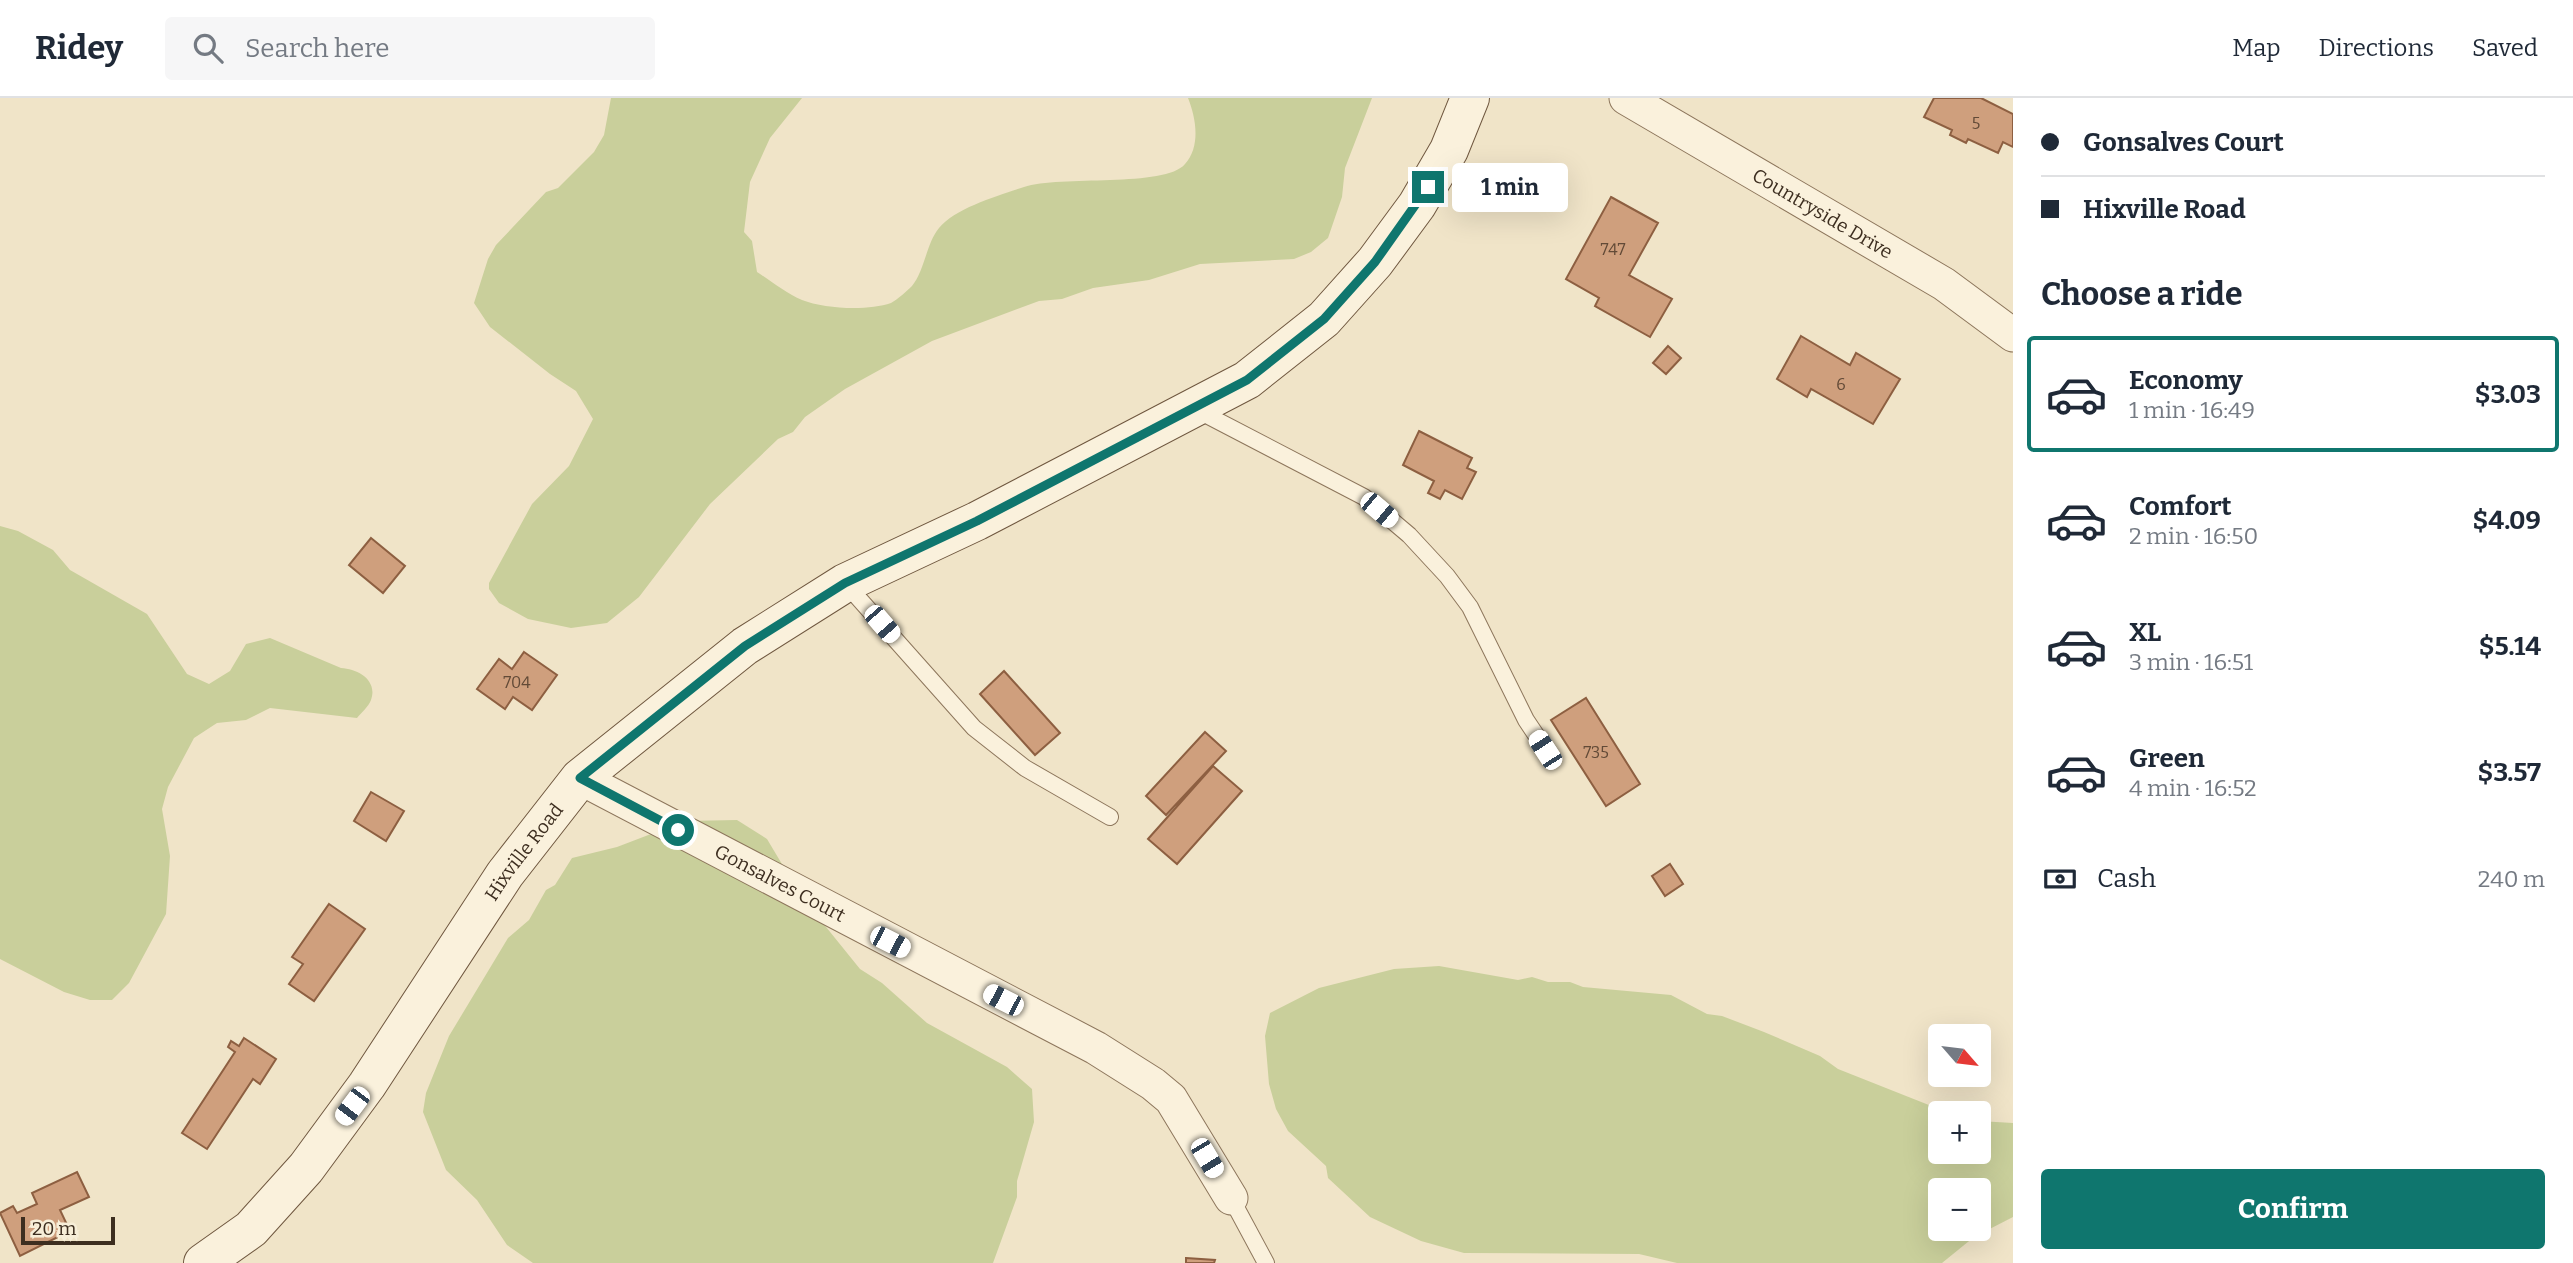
<!DOCTYPE html>
<meta charset="utf-8">
<style>
:root{--surface:#fff;--page:#f6f6f7;--text:#1f2937;--muted:#747a83;--line:#e0e1e3;--accent:#0f766e}
body{margin:0;font-family:Bitter,serif;background:var(--page);color:var(--text);height:100vh;display:flex;flex-direction:column;font-size:26px;white-space:nowrap}
*{box-sizing:border-box;margin:0}
p{font-size:23px;color:var(--muted)}
.icon{flex:none;width:38px;height:38px;fill:none;stroke:currentColor;stroke-width:2;stroke-linecap:round;stroke-linejoin:round}
.map{position:relative;flex:1;overflow:hidden}
.details{display:flex;flex-direction:column;background:var(--surface);width:560px}
.details>*{flex:none}
.guide{display:grid;align-content:center;height:154px;padding:0 28px;background:var(--surface)}
.needle{width:46px;rotate:118deg}
.tools{position:absolute;left:1928px;top:926px;display:grid;gap:14px}
.tools a{display:grid;place-items:center;width:63px;height:63px;border-radius:7px;background:var(--surface);box-shadow:0 7px 28px #0002;font-size:35px}
.scale{position:absolute;left:21px;bottom:18px;width:94px;box-sizing:border-box;padding-left:7px;border:4px solid #3d2e20;border-top:0;font-size:19px;line-height:24px;white-space:nowrap;color:#3d2e20;-webkit-text-stroke:5px #f7eed8;paint-order:stroke}
.end{position:absolute;width:32px;height:32px;margin:-16px;border:9px solid #0f766e;background:#fff;box-shadow:0 0 0 4px #fff}
.from{border-radius:50%}
.bubble{position:absolute;height:49px;border-radius:7px;background:var(--surface);box-shadow:0 7px 28px #0002;font-size:23px;font-weight:700;line-height:49px;text-align:center}
.car{position:absolute;width:21px;height:42px;margin:-21px -10px;border-radius:9px;box-shadow:0 0 5px 2px #0007;background:linear-gradient(#fff 24%,#345 0 40%,#fff 0 76%,#345 0 86%,#fff 0)}
.guide b{display:flex;align-items:center;gap:24px;height:66px;font-size:26px}
.guide b+b{border-top:2px solid var(--line)}
.guide i{width:18px;height:18px;background:var(--text)}
ul{padding:0;list-style:none}
li{display:flex;align-items:center;gap:21px;height:116px;margin:0 14px 10px;padding:0 14px;border:4px solid transparent;border-radius:7px}
li div{flex:1}
li b{display:block;font-size:26px}
li em{font-style:normal;font-weight:700}
li.current{border-color:var(--accent)}
li>.icon{width:63px;height:63px;stroke-width:1.5}
h2{padding:0 28px;font-size:32px;line-height:84px}
.pay{display:flex;align-items:center;gap:18px;height:77px;padding:0 28px;font-size:26px}
.pay p{margin-inline-start:auto}
.button{display:flex;gap:14px;margin-top:auto;padding:14px 28px}
.button a{flex:1;height:80px;border-radius:7px;background:var(--accent);color:#fff;font-size:28px;font-weight:700;line-height:80px;text-align:center}
header{display:flex;align-items:center;gap:42px;box-sizing:border-box;height:98px;padding:0 35px;background:var(--surface);border-bottom:2px solid var(--line)}
header strong{font-size:33px}
nav{display:flex;gap:38px;margin-inline-start:auto;font-size:24px}
.search{width:490px;height:63px;background:var(--page);display:flex;align-items:center;gap:18px;box-sizing:border-box;padding:0 24px;border-radius:7px;color:var(--muted);font-size:26px}
main{display:flex;flex:1;min-height:0}
.map>svg:first-child{display:block}
.green{fill:#c9cf9b;fill-rule:evenodd}
.building{fill:#cf9f7d;stroke:#8d5f41;stroke-width:2}
.lines{fill:none;stroke-linecap:round;stroke-linejoin:round}
.lane-casing{stroke:#8d765c;stroke-width:18}
.street-casing{stroke:#8d765c;stroke-width:35}
.secondary-casing{stroke:#6f573f;stroke-width:40}
.lane{stroke:#faf1dc;stroke-width:16}
.street{stroke:#faf1dc;stroke-width:33}
.secondary{stroke:#faf1dc;stroke-width:38}
.route{stroke:#0f766e;stroke-width:9}
.labels{text-anchor:middle;stroke-width:5;stroke-linejoin:round;paint-order:stroke}
.number-label{font-size:16px;fill:#624a37}
.street-label{font-size:19px;fill:#3d2e20;stroke:#f7eed8}
</style>
<header>
<strong>Ridey</strong>
<div class="search"><svg class="icon" aria-label="search" viewBox="0 0 24 24"><circle cx="10" cy="10" r="6"/><path d="M15 15l6 6"/></svg>Search here</div>
<nav><a>Map</a><a>Directions</a><a>Saved</a></nav>
</header>
<main>
<div class="map">
<svg width="2013" height="1165" viewBox="0 0 2013 1165">
<rect width="100%" height="100%" fill="#f0e4c8"/>
<path class="green" d="M611,0H802L770,40L750,84L744,134L752,143L757,174C771,183 787,196 802,202C825,211 868,213 891,205C897,202 907,193 912,188C925,172 926,146 939,130C955,110 1000,97 1024,89C1060,77 1165,90 1185,66C1201,48 1196,20 1188,0H1372L1345,70L1342,99L1328,140L1311,154L1294,161L1200,166L1149,182L1093,190L1062,201L1039,203L932,243L845,291L805,319L793,334L778,341L710,406L639,499L607,525L571,530L528,521L499,505L489,491V485L532,406L569,368L593,321L576,293L550,276L490,229L474,205L488,161L496,147L546,94L558,90L594,54L604,37Z
M0,428L18,433L53,452L70,472L147,516L187,576L209,586L230,573L246,546L270,540L341,570C358,571 378,582 371,602C369,608 361,615 357,620L270,610L246,622L217,625L194,640L168,689L162,711L170,758L166,816L129,885L112,902H90L64,894L0,861Z
M737,722L767,741L801,798L860,871L882,885L927,925L1007,969L1032,991L1034,1024L1017,1083V1099L993,1165H533L507,1147L477,1102L446,1072L423,1014L426,995L449,938L508,840L529,822L546,792L555,787L572,760L617,749L685,723Z
M1439,868L1518,882L1532,879L1548,884H1570L1583,889L1671,897L1707,916L1722,918L1764,934L1820,958L1838,971L1949,1015H1941V1054H1979V1023L2013,1025V1119L1974,1139L1942,1165H1677L1639,1156L1464,1155L1421,1143L1370,1119L1328,1080L1326,1068L1288,1033L1276,1011L1269,986L1265,938L1270,915L1319,890L1394,871ZM1979,1092V1130H1941V1092Z"/>
<path class="building" d="M1934,0H1981L2013,16V49L2003,44L1998,55L1968,41L1966,45L1950,37L1952,32L1924,19Z
M1611,99L1658,125L1629,177L1672,201L1650,239L1595,208L1599,200L1566,181Z
M1801,238L1850,267L1856,255L1900,281L1873,326L1811,291L1807,299L1777,281Z
M1668,248L1681,260L1666,276L1653,265Z
M1419,333L1472,360L1467,370L1476,374L1462,401L1445,392L1440,401L1428,395L1434,383L1403,367Z
M371,440L405,468L383,495L349,467Z
M524,554L557,577L532,612L513,599L505,611L477,591L499,561L512,571Z
M1004,573L1060,635L1035,657L980,596Z
M1586,600L1640,686L1606,708L1551,622Z
M1205,634L1226,653L1166,717L1146,698Z
M1213,668L1242,693L1177,766L1148,741Z
M371,694L404,713L386,743L354,723Z
M1670,766L1683,786L1665,798L1652,778Z
M329,806L365,831L314,903L289,886L303,866L292,859Z
M244,940L276,961L260,986L253,981L207,1051L182,1035L235,954L228,949L231,943L239,948Z
M77,1074L89,1099L60,1112L70,1133L20,1158L0,1115L13,1108L17,1115L37,1106L32,1095Z
M1186,1160L1215,1162L1214,1165H1186Z"/>
<g class="lines">
<defs>
<path id="lane" d="M1195,311L1364,399L1409,437L1447,478L1470,509L1526,622L1546,652
M845,485L974,630L1025,670L1110,719
M1231,1100L1266,1165"/>
<g id="street">
<path id="s1" d="M1626,0L1944,186L2013,237"/>
<path id="s2" d="M580,680L1096,950L1153,986L1171,1001L1231,1100"/>
</g>
<g id="secondary">
<path id="s3" d="M203,1165L251,1131L306,1070L367,987L505,776L580,680L745,548L845,485L977,423L1247,282L1324,221L1375,164L1417,107L1449,52L1470,0"/>
</g>
</defs>
<use href="#lane" class="lane-casing"/>
<use href="#street" class="street-casing"/>
<use href="#secondary" class="secondary-casing"/>
<use href="#lane" class="lane"/>
<use href="#street" class="street"/>
<use href="#secondary" class="secondary"/>
</g>
<g class="lines">
<path class="route" d="M678,732L580,680L745,548L845,485L977,423L1247,282L1324,221L1375,164L1428,89"/>
</g>
<g class="labels">
<g class="number-label">
<text x="1976" y="31">5</text>
<text x="1613" y="157">747</text>
<text x="1841" y="292">6</text>
<text x="517" y="590">704</text>
<text x="1596" y="660">735</text>
</g>
<g class="street-label">
<text dy="7" stroke="none"><textPath href="#s1" startOffset="228">Countryside Drive</textPath></text>
<text dy="7" stroke="none"><textPath href="#s3" startOffset="525">Hixville Road</textPath></text>
<text dy="7" stroke="none"><textPath href="#s2" startOffset="226">Gonsalves Court</textPath></text>
</g>
</g>
</svg>
<div class="tools">
<a><svg class="needle" viewBox="-14 -14 28 28"><path d="M0-13l5 13h-10z" fill="#e53935"/><path d="M0 13l5-13h-10z" fill="#747a83"/></svg></a>
<a>+</a>
<a>−</a>
</div>
<div class="scale">20 m</div>
<i class="end from" style="left:678px;top:732px"></i>
<i class="end" style="left:1428px;top:89px"></i>
<div class="bubble" style="left:1452px;top:65px;width:116px">1 min</div>
<i class="car" style="left:1379px;top:412px;rotate:130deg"></i>
<i class="car" style="left:882px;top:526px;rotate:139deg"></i>
<i class="car" style="left:1545px;top:652px;rotate:327deg"></i>
<i class="car" style="left:890px;top:844px;rotate:117deg"></i>
<i class="car" style="left:1003px;top:902px;rotate:297deg"></i>
<i class="car" style="left:352px;top:1008px;rotate:217deg"></i>
<i class="car" style="left:1207px;top:1060px;rotate:149deg"></i>
</div>
<section class="details">
<div class="guide">
<b><i class="from"></i>Gonsalves Court</b>
<b><i></i>Hixville Road</b>
</div>
<h2>Choose a ride</h2>
<ul>
<li class="current"><svg class="icon" aria-label="car" viewBox="0 0 24 24"><path d="M5 17H2v-5l4-1 3-4h7l3 4 3 1v5h-3M9 17h6M6 11h13"/><circle cx="7" cy="17" r="2"/><circle cx="17" cy="17" r="2"/></svg><div><b>Economy</b><p>1 min · 16:49</p></div><em>$3.03</em></li>
<li><svg class="icon" aria-label="car" viewBox="0 0 24 24"><path d="M5 17H2v-5l4-1 3-4h7l3 4 3 1v5h-3M9 17h6M6 11h13"/><circle cx="7" cy="17" r="2"/><circle cx="17" cy="17" r="2"/></svg><div><b>Comfort</b><p>2 min · 16:50</p></div><em>$4.09</em></li>
<li><svg class="icon" aria-label="car" viewBox="0 0 24 24"><path d="M5 17H2v-5l4-1 3-4h7l3 4 3 1v5h-3M9 17h6M6 11h13"/><circle cx="7" cy="17" r="2"/><circle cx="17" cy="17" r="2"/></svg><div><b>XL</b><p>3 min · 16:51</p></div><em>$5.14</em></li>
<li><svg class="icon" aria-label="car" viewBox="0 0 24 24"><path d="M5 17H2v-5l4-1 3-4h7l3 4 3 1v5h-3M9 17h6M6 11h13"/><circle cx="7" cy="17" r="2"/><circle cx="17" cy="17" r="2"/></svg><div><b>Green</b><p>4 min · 16:52</p></div><em>$3.57</em></li>
</ul>
<div class="pay"><svg class="icon" aria-label="cash" viewBox="0 0 24 24"><path d="M3 7h18v10H3z"/><circle cx="12" cy="12" r="2"/></svg>Cash<p>240 m</p></div>
<div class="button"><a>Confirm</a></div>
</section>
</main>
